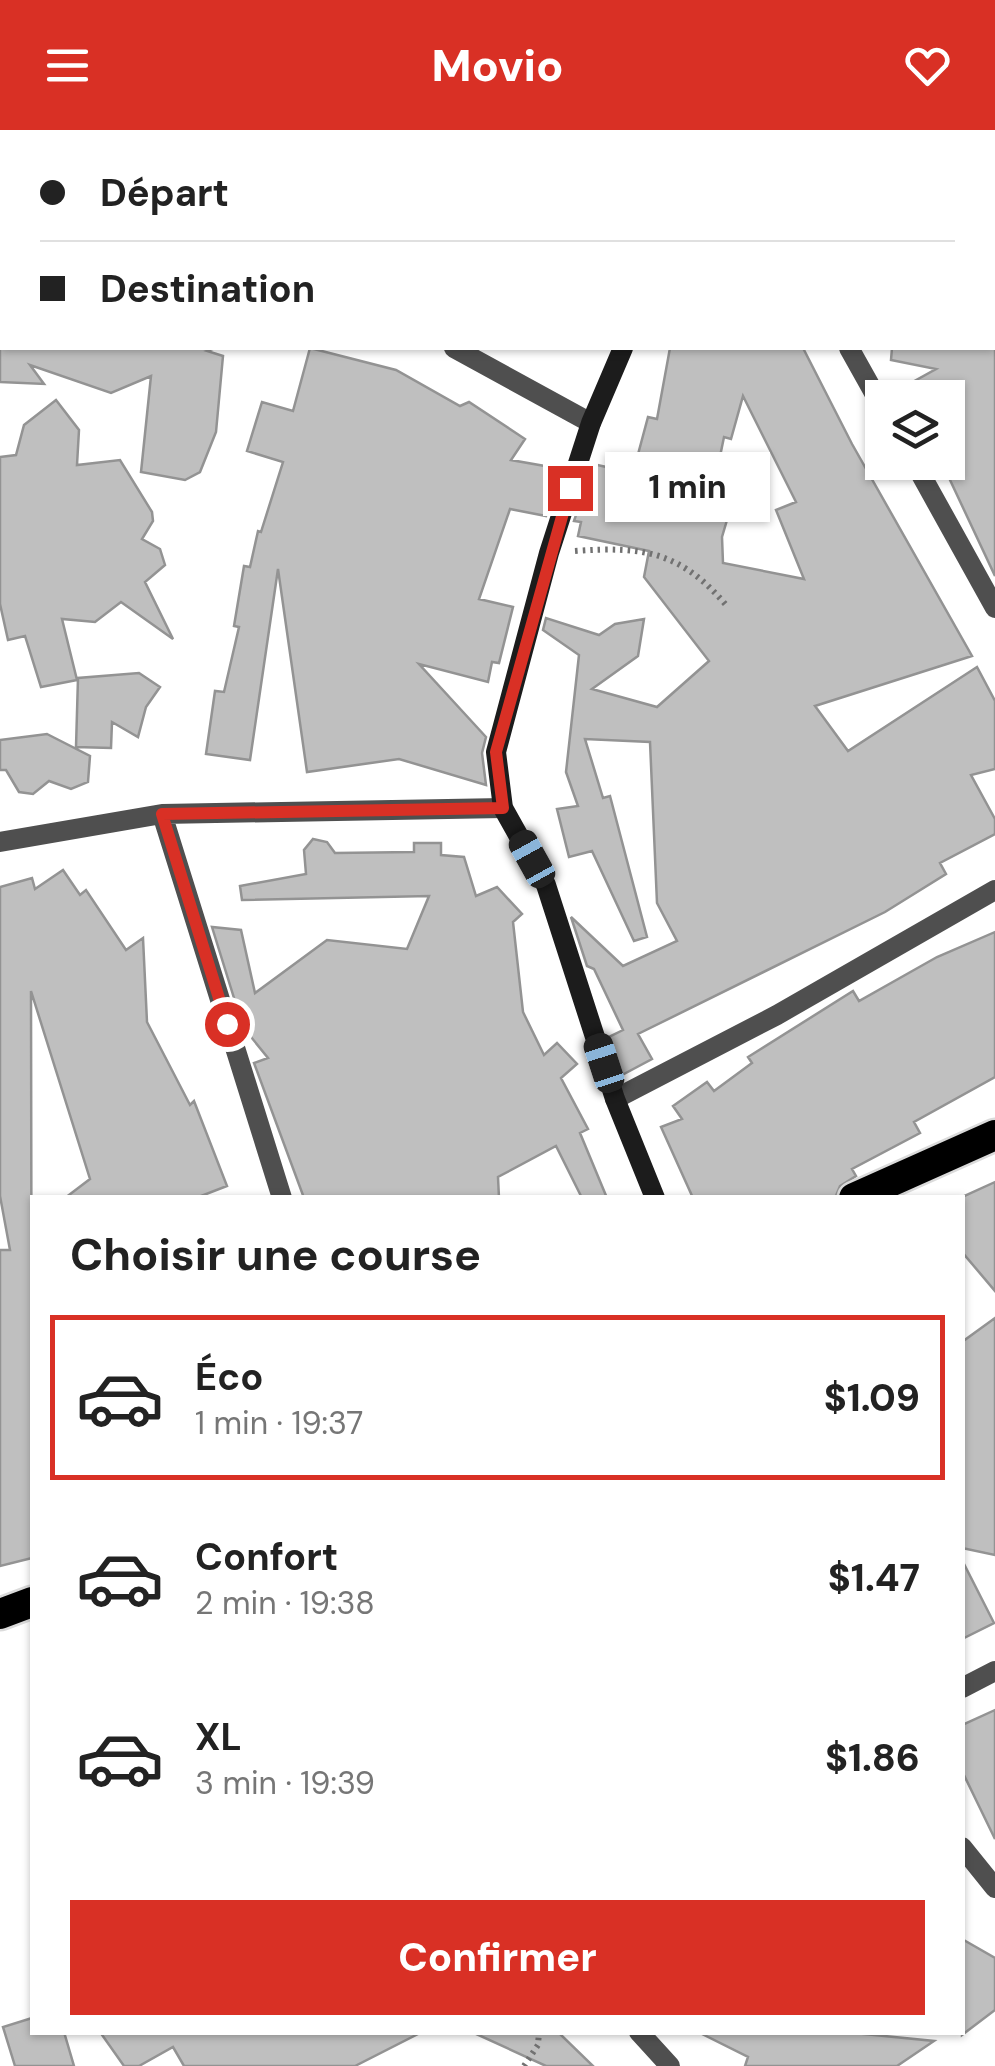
<!DOCTYPE html>
<html lang="fr">
<meta charset="utf-8">
<style>
:root{--surface:#fff;--page:#f6f6f6;--text:#222;--muted:#767676;--line:#e0e0e0;--accent:#d93025}
body{margin:0;font-family:"DM Sans",sans-serif;background:var(--page);color:var(--text);height:100vh;display:flex;flex-direction:column;font-size:38px;white-space:nowrap}
*{box-sizing:border-box;margin:0}
p{font-size:32px;color:var(--muted)}
.icon{flex:none;width:55px;height:55px;fill:none;stroke:currentColor;stroke-width:2;stroke-linecap:round;stroke-linejoin:round}
.map{position:relative;flex:1;overflow:hidden}
.sheet{position:absolute;left:30px;top:1065px;width:935px;height:840px;display:flex;flex-direction:column;background:var(--surface);border-radius:0px;box-shadow:0 2px 8px #0004}
.sheet>*{flex:none}
.hud{position:absolute;left:0px;top:0px;width:995px;height:220px;box-shadow:0 2px 8px #0004;display:grid;align-content:center;height:220px;padding:0 40px;background:var(--surface)}
.controls{position:absolute;left:865px;top:250px;display:grid;gap:20px}
.controls a{display:grid;place-items:center;width:100px;height:100px;border-radius:0px;background:var(--surface);box-shadow:0 2px 8px #0004;font-size:50px}
.end{position:absolute;width:45px;height:45px;margin:-22px;border:12px solid #d93025;background:#fff;box-shadow:0 0 0 5px #fff}
.from{border-radius:50%}
.bubble{position:absolute;height:70px;border-radius:0px;background:var(--surface);box-shadow:0 2px 8px #0004;font-size:32px;font-weight:800;line-height:70px;text-align:center}
.car{position:absolute;width:30px;height:60px;margin:-30px -15px;border-radius:12px;box-shadow:0 0 8px 2px #0007;background:linear-gradient(#222 24%,#8ab4d8 0 40%,#222 0 76%,#8ab4d8 0 86%,#222 0)}
.hud b{display:flex;align-items:center;gap:35px;height:95px;font-size:38px}
.hud b+b{border-top:2px solid var(--line)}
.hud i{width:25px;height:25px;background:var(--text)}
ul{padding:0;list-style:none}
li{display:flex;align-items:center;gap:30px;height:165px;margin:0 20px 15px;padding:0 20px;border:5px solid transparent;border-radius:0px}
li div{flex:1}
li b{display:block;font-size:38px}
li em{font-style:normal;font-weight:800}
li.active{border-color:var(--accent)}
li>.icon{width:90px;height:90px;stroke-width:1.5}
h2{padding:0 40px;font-size:45px;line-height:120px}
.cta{display:flex;gap:20px;margin-top:auto;padding:20px 40px}
.cta a{flex:1;height:115px;border-radius:0px;background:var(--accent);color:#fff;font-size:40px;font-weight:800;line-height:115px;text-align:center}
header{display:flex;justify-content:space-between;align-items:center;height:130px;padding:0 40px;background:var(--accent);color:#fff;font-size:45px;font-weight:800}
.map>svg:first-child{display:block}
.building{fill:#bfbfbf;stroke:#939393;stroke-width:2.5;fill-rule:evenodd}
.lines{fill:none;stroke-linecap:round;stroke-linejoin:round}
.highway-casing{stroke:#dbdbdb;stroke-width:35}
.path{stroke:#717171;stroke-width:6;stroke-dasharray:2.5 5;stroke-linecap:butt}
.street{stroke:#4f4f4f;stroke-width:20}
.secondary{stroke:#1c1c1c;stroke-width:20}
.highway{stroke:#000;stroke-width:30}
.route{stroke:#d93025;stroke-width:12}
</style>
<header><svg class="icon" aria-label="menu" viewBox="0 0 24 24"><path d="M4 6h16M4 12h16M4 18h16"/></svg>Movio<svg class="icon" aria-label="heart" viewBox="0 0 24 24"><path d="M12 20l-8-8c-3-5 5-10 8-4 3-6 11-1 8 4z"/></svg></header>
<div class="map">
<svg width="995" height="1936" viewBox="0 0 995 1936">
<rect width="100%" height="100%" fill="#fff"/>
<path class="building" d="M0,194L2,218H215L207,221L223,226L216,302L200,342L185,350L141,342L151,246L111,263L30,235L44,254L0,252Z
M310,218L396,240L460,276L469,272L525,309L511,330L562,339L546,386L510,379L479,469L513,477L499,533L492,532L488,552L419,534L486,607L482,623L486,655L399,629L307,642L278,439L250,630L206,624L215,561L224,562L239,497L234,496L244,436L250,437L258,401L261,402L283,332L247,321L262,272L293,281Z
M670,218H803L852,314L972,526L815,576L848,621L977,537L995,571V639L971,645L995,689V704L940,733L946,744L885,782L638,904L652,929L622,945L609,907L623,900L594,839L587,836L571,787L623,836L677,811L657,773L650,612L585,609L603,668L610,666L647,807L634,811L592,721L569,727L557,679L578,676L566,642L579,525L543,500L546,488L599,505L615,494L644,489L638,526L592,559L657,577L709,531L644,447L649,421L578,406L581,392L574,391L593,334L633,343L648,287L657,289ZM743,266L796,372L776,380L804,449L723,433L722,407L730,380L710,375L724,307L731,309Z
M892,218H995V446L943,335L948,332V268L891,264L936,239L891,230Z
M56,270L79,300L77,335L120,330L152,382L153,391L142,409L160,419L165,435L145,452L173,509L121,472L95,492L62,489L77,550L41,557L25,506L8,510L0,474V327L16,325L24,295Z
M139,543L160,557L146,577L138,607L112,592L111,618L76,617L78,548Z
M47,604L90,626L88,652L71,659L49,651L33,664L19,662L6,640H0V610Z
M313,709L327,712L335,723L414,722V713H441V725L464,727L476,766L497,757L522,784L513,792L523,882L544,925L557,913L577,934L561,948L588,999L580,1003L607,1068H582L556,1016L498,1047L499,1068H304L254,933L268,928L243,897L212,797L241,800L255,863L327,810L407,819L429,766L242,770L240,756L306,744L304,720Z
M63,740L80,765L86,760L126,820L143,808L147,892L190,975L194,971L227,1056L196,1068H65L90,1049L31,861L32,1428L0,1436V1120H10L0,1066V757L32,748L35,759Z
M995,802V947L914,992L920,1003L852,1039L856,1046L840,1056L835,1068H693L661,997L682,989L673,976L707,952L714,961L752,933L748,927L853,861L859,871L937,827Z
M995,1052V1161L962,1122V1067Z
M995,1188V1425L962,1418V1212Z
M962,1430L994,1493L962,1509Z
M995,1580V1709L962,1641V1595Z
M962,1809L995,1828V1880L962,1905Z
M32,1888V1902H64L74,1936H15L3,1897Z
M100,1902H422L355,1936H184L173,1917L139,1936H124Z
M472,1902H558L593,1936H546Z
M698,1902H844L934,1911L897,1936H745L748,1927Z"/>
<g class="lines">
<defs>
<path id="highway" d="M854,1068L995,1005
M0,1484L32,1472"/>
</defs>
<use href="#highway" class="highway-casing"/>
<path class="path" d="M575,421C644,416 681,422 726,475
M524,1936L538,1915L539,1902"/>
<path class="street" d="M0,81H2
M454,218L591,293
M849,218L882,277
M914,332L995,478
M162,684L282,1068
M0,712L162,684L503,678
M615,969L777,885L995,760
M962,1558L995,1541
M962,1717L995,1758
M639,1902L670,1936"/>
<path class="secondary" d="M714,2L715,0
M623,218L591,293L549,423L496,622L503,678L546,755L615,969L655,1068"/>
<use href="#highway" class="highway"/>
</g>
<g class="lines">
<path class="route" d="M227,894L162,684L503,678L496,622L570,358"/>
</g>
</svg>
<div class="controls">
<a><svg class="icon" aria-label="layers" viewBox="0 0 24 24"><path d="M12 4l9 5-9 5-9-5zM3 14l9 5 9-5"/></svg></a>
</div>
<i class="end from" style="left:227px;top:894px"></i>
<i class="end" style="left:570px;top:358px"></i>
<div class="bubble" style="left:605px;top:322px;width:165px">1 min</div>
<i class="car" style="left:532px;top:729px;rotate:331deg"></i>
<i class="car" style="left:604px;top:933px;rotate:342deg"></i>
<div class="hud">
<b><i class="from"></i>Départ</b>
<b><i></i>Destination</b>
</div>
<section class="sheet">
<h2>Choisir une course</h2>
<ul>
<li class="active"><svg class="icon" aria-label="car" viewBox="0 0 24 24"><path d="M5 17H2v-5l4-1 3-4h7l3 4 3 1v5h-3M9 17h6M6 11h13"/><circle cx="7" cy="17" r="2"/><circle cx="17" cy="17" r="2"/></svg><div><b>Éco</b><p>1 min · 19:37</p></div><em>$1.09</em></li>
<li><svg class="icon" aria-label="car" viewBox="0 0 24 24"><path d="M5 17H2v-5l4-1 3-4h7l3 4 3 1v5h-3M9 17h6M6 11h13"/><circle cx="7" cy="17" r="2"/><circle cx="17" cy="17" r="2"/></svg><div><b>Confort</b><p>2 min · 19:38</p></div><em>$1.47</em></li>
<li><svg class="icon" aria-label="car" viewBox="0 0 24 24"><path d="M5 17H2v-5l4-1 3-4h7l3 4 3 1v5h-3M9 17h6M6 11h13"/><circle cx="7" cy="17" r="2"/><circle cx="17" cy="17" r="2"/></svg><div><b>XL</b><p>3 min · 19:39</p></div><em>$1.86</em></li>
</ul>
<div class="cta"><a>Confirmer</a></div>
</section>
</div>
